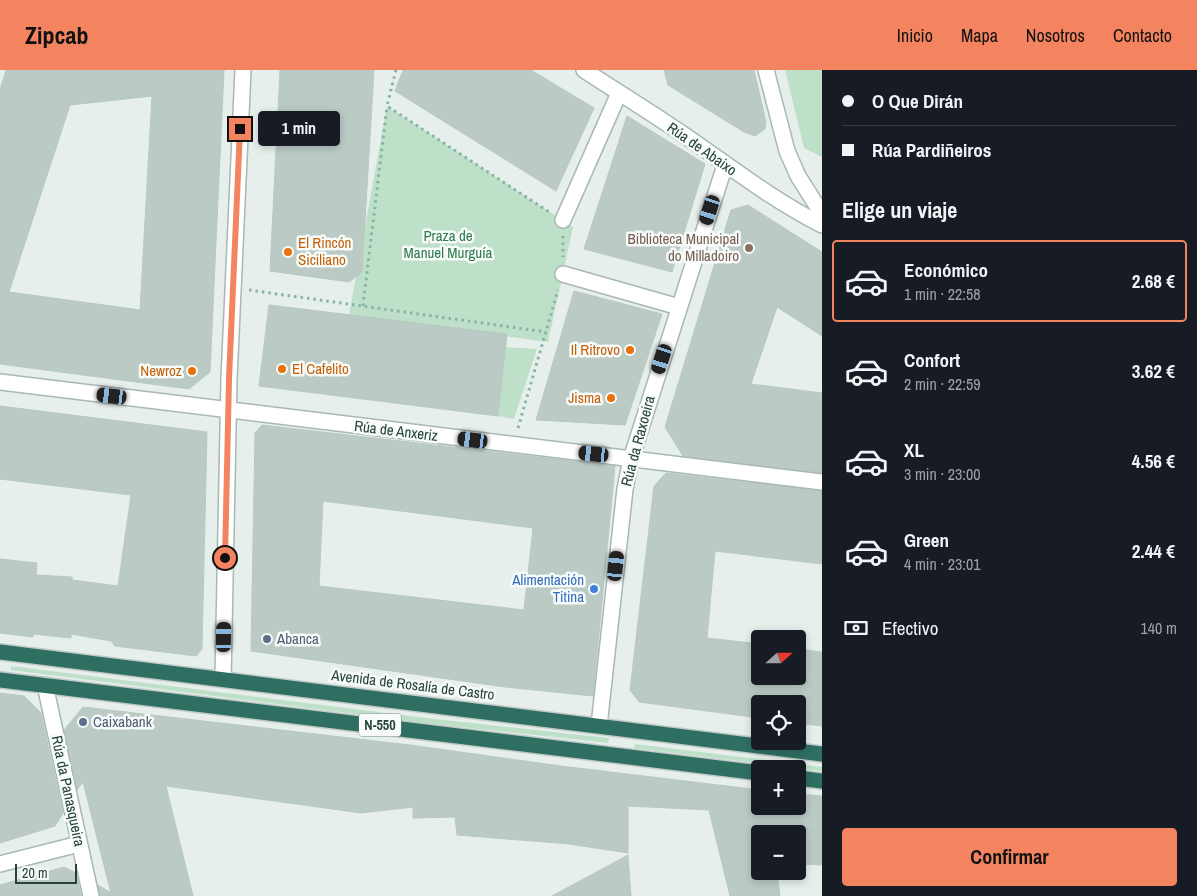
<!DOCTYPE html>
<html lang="es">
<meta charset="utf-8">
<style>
:root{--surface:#171b24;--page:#20242c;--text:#f1f3f6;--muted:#9ea1a6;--line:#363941;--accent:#f4845f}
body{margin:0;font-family:"Archivo Narrow",sans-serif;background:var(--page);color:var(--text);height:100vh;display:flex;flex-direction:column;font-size:19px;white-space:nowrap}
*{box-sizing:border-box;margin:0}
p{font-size:16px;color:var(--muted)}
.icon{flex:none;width:28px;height:28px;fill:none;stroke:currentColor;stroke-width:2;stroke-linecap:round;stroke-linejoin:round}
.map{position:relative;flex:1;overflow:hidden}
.drawer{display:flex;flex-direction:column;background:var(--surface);width:375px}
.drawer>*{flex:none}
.top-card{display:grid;align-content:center;height:110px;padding:0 20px;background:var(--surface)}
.needle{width:32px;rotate:69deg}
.tools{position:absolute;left:751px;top:560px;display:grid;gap:10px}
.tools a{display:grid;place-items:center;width:55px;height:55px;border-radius:5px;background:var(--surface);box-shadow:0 2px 8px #0003;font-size:25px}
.scale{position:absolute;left:15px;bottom:12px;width:62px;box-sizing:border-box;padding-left:5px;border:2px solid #24423a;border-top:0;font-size:14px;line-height:18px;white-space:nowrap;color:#24423a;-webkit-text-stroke:4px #f7fbf9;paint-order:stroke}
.end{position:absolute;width:22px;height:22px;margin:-11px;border:6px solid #f4845f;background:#111;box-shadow:0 0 0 2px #111}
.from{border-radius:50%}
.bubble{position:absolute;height:35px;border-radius:5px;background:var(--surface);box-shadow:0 2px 8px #0003;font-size:16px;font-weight:700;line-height:35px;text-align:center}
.car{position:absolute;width:15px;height:30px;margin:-15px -8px;border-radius:6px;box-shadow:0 0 4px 1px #0007;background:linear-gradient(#222 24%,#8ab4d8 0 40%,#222 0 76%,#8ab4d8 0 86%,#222 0)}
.top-card b{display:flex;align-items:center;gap:18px;height:48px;font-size:19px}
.top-card b+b{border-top:1px solid var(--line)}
.top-card i{width:12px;height:12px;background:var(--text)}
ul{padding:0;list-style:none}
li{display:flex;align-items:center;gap:15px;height:82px;margin:0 10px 8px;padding:0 10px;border:2px solid transparent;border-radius:5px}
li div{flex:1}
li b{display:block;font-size:19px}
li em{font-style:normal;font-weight:700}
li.current{border-color:var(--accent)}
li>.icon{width:45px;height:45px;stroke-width:1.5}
h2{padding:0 20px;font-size:22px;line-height:60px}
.pay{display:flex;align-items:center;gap:12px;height:55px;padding:0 20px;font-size:19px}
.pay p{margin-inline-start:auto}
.button{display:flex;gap:10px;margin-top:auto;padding:10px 20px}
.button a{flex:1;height:58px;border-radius:5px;background:var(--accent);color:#111;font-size:20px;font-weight:700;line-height:58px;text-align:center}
header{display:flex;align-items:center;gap:30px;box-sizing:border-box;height:70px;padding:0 25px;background:var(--accent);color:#111}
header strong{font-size:24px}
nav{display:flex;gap:28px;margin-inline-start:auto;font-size:18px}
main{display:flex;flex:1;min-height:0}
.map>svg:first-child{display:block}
.green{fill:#bfe0c8}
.building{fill:#bbcac4;stroke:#b8c9c2;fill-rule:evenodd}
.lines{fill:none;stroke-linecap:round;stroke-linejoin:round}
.street-casing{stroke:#a8b8b2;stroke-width:18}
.highway-casing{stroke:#c2cac8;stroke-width:18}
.path{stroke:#86b3a5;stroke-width:3;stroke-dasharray:2.5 4;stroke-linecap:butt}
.street{stroke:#fff;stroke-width:15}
.highway{stroke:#2f6f62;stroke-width:15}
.route{stroke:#f4845f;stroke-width:6}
.education-dot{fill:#8d6e63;stroke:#f7fbf9;stroke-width:2}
.food-dot{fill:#e8710a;stroke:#f7fbf9;stroke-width:2}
.shop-dot{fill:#3f7fe0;stroke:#f7fbf9;stroke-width:2}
.service-dot{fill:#5c6f8a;stroke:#f7fbf9;stroke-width:2}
.labels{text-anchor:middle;stroke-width:5;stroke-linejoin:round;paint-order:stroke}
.shield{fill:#f7fbf9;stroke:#637a73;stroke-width:1}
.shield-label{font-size:14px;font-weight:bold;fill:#24423a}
.street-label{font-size:15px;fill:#24423a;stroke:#f7fbf9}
.park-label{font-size:15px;fill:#2d7a4b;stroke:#f7fbf9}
.education-label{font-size:15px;fill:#785e54;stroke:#f7fbf9;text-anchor:end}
.food-label{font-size:15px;fill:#c56008;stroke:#f7fbf9;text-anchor:end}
.shop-label{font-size:15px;fill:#366cbe;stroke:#f7fbf9;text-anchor:end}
.service-label{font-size:15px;fill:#4e5e75;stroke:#f7fbf9;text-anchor:start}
</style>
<header>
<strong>Zipcab</strong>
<nav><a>Inicio</a><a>Mapa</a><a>Nosotros</a><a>Contacto</a></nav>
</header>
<main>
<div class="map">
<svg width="822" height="826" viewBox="0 0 822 826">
<rect width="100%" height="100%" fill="#e6efeb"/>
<path class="green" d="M785,0H822V87L804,78Z
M387,36L573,157L548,272L349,245Z
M506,277L537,279L514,349L498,346Z
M11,596L426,648L609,668L608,673L425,653L11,600Z
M635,674L822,697V701L634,678Z"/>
<path class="building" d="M6,0H224L210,302L189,319L0,294V20ZM152,26L140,240L9,222L70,35Z
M280,0H374L362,202L349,212L270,201Z
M403,0H531L594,38L556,121L395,21Z
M664,0H754L766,52L765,59L755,66L744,62L668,15Z
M627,46L705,94L672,202L584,179Z
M748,135L822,182V266L777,237L751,314L822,323V403L683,386L665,357L731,140Z
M574,221L662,244L625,355L536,350Z
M269,235L507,264L498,346L259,316Z
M0,336L207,362L202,579L196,586L115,576L111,571L71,564V568L33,564V567L0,563V489L37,493L36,505L72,507V510L118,516L131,425L0,409Z
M262,355L615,396L593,626L505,617L251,581L255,363ZM323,431L533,458L524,540L319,516Z
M666,403L822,421V494L715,481L707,568L760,574V606H798V579L822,582V656L798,653V634H760V648L639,632L630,620L654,416Z
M0,623L24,626L41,643L63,743L55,756L0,773Z
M83,637L410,675L561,696L760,720V736H798V724L822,726V795L798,794V764H760V801H777L780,826H730L709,740L628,736V783L569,774L457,765L455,747L413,748V737L361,743L166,716L193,826H100L98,815L111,823L83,712L77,720L64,660Z
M628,785L631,826H552Z
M64,797L76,803L81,826H0V815Z"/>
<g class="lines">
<defs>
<path id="street" d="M584,0C622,25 662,49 700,76C740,104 778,133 822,155
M766,0L787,81L798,106L822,144
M563,150L619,23
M563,204L679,237
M0,312L822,412
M223,609L229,309L243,0
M45,615L91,826
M599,656L625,419L631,389L725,95
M0,794L79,774"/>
<path id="highway" d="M0,582L822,684
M0,610L760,703
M798,708L822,711"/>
</defs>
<use href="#street" class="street-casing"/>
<use href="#highway" class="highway-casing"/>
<path class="path" d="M396,0L387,36L549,142
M563,166V187
M249,220L546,262
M363,236L387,36
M518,358L558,220"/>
<use href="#street" class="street"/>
<use href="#highway" class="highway"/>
</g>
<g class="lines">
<path class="route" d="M225,488L229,309L240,59"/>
</g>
<circle class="education-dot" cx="749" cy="178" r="5"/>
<g class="food-dot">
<circle cx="288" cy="182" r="5"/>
<circle cx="630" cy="280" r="5"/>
<circle cx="282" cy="299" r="5"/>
<circle cx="192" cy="301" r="5"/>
<circle cx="611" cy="328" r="5"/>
</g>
<circle class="shop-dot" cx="594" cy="519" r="5"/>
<g class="service-dot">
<circle cx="267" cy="569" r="5"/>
<circle cx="83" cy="652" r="5"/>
</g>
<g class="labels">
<rect class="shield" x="359" y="643.5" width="42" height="23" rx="4"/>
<g class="shield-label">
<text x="380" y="660">N-550</text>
</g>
<g class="street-label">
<text transform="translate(702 79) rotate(35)" y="5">Rúa de Abaixo</text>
<text transform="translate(396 361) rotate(7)" y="5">Rúa de Anxeriz</text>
<text transform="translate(638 371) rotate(-75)" y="5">Rúa da Raxoeira</text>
<text transform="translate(413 615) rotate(7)" y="5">Avenida de Rosalía de Castro</text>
<text transform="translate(68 721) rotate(78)" y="5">Rúa da Panasqueira</text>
</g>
<g class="park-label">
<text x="448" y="171">Praza de<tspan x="448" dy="17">Manuel Murguía</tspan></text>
</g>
<g class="education-label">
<text x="739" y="174">Biblioteca Municipal<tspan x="739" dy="17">do Milladoiro</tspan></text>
</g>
<g class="food-label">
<text x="298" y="178" text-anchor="start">El Rincón<tspan x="298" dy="17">Siciliano</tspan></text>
<text x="620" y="285">Il Ritrovo</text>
<text x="292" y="304" text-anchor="start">El Cafelito</text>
<text x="182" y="306">Newroz</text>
<text x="601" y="333">Jisma</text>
</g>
<g class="shop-label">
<text x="584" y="515">Alimentación<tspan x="584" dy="17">Titina</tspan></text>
</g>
<g class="service-label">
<text x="277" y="574">Abanca</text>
<text x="93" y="657">Caixabank</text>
</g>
</g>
</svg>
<div class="tools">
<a><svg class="needle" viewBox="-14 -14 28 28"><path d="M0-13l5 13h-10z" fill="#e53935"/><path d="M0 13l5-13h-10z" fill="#9ea1a6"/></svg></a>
<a><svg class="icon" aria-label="locate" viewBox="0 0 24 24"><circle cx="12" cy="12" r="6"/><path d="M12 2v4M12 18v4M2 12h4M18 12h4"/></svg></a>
<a>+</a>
<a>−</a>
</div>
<div class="scale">20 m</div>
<i class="end from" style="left:225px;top:488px"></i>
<i class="end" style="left:240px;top:59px"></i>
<div class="bubble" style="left:258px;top:41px;width:82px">1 min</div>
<i class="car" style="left:710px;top:140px;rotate:198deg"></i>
<i class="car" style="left:662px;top:289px;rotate:198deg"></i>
<i class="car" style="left:112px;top:326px;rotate:277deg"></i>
<i class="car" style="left:473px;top:370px;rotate:277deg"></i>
<i class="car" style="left:594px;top:384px;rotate:276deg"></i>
<i class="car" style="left:616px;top:496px;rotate:6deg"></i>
<i class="car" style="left:224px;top:567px;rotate:1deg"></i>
</div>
<section class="drawer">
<div class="top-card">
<b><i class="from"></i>O Que Dirán</b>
<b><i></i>Rúa Pardiñeiros</b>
</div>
<h2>Elige un viaje</h2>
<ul>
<li class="current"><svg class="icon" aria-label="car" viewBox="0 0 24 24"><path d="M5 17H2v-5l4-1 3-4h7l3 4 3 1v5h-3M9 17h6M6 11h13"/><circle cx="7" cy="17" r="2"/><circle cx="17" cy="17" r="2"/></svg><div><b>Económico</b><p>1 min · 22:58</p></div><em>2.68 €</em></li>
<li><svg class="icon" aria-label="car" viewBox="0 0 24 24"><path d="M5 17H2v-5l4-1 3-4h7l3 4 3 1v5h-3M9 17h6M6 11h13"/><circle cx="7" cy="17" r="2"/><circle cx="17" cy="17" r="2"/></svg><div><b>Confort</b><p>2 min · 22:59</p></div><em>3.62 €</em></li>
<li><svg class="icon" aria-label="car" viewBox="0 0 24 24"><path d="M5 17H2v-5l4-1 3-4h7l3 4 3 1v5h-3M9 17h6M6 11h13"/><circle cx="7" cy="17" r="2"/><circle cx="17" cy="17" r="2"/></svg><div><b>XL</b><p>3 min · 23:00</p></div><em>4.56 €</em></li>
<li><svg class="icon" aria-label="car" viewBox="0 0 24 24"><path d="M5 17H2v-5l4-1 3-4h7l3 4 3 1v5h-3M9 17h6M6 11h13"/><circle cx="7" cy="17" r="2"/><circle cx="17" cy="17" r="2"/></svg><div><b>Green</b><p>4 min · 23:01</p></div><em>2.44 €</em></li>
</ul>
<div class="pay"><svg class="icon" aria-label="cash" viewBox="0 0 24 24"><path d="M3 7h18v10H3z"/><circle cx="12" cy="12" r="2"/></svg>Efectivo<p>140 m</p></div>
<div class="button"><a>Confirmar</a></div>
</section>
</main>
